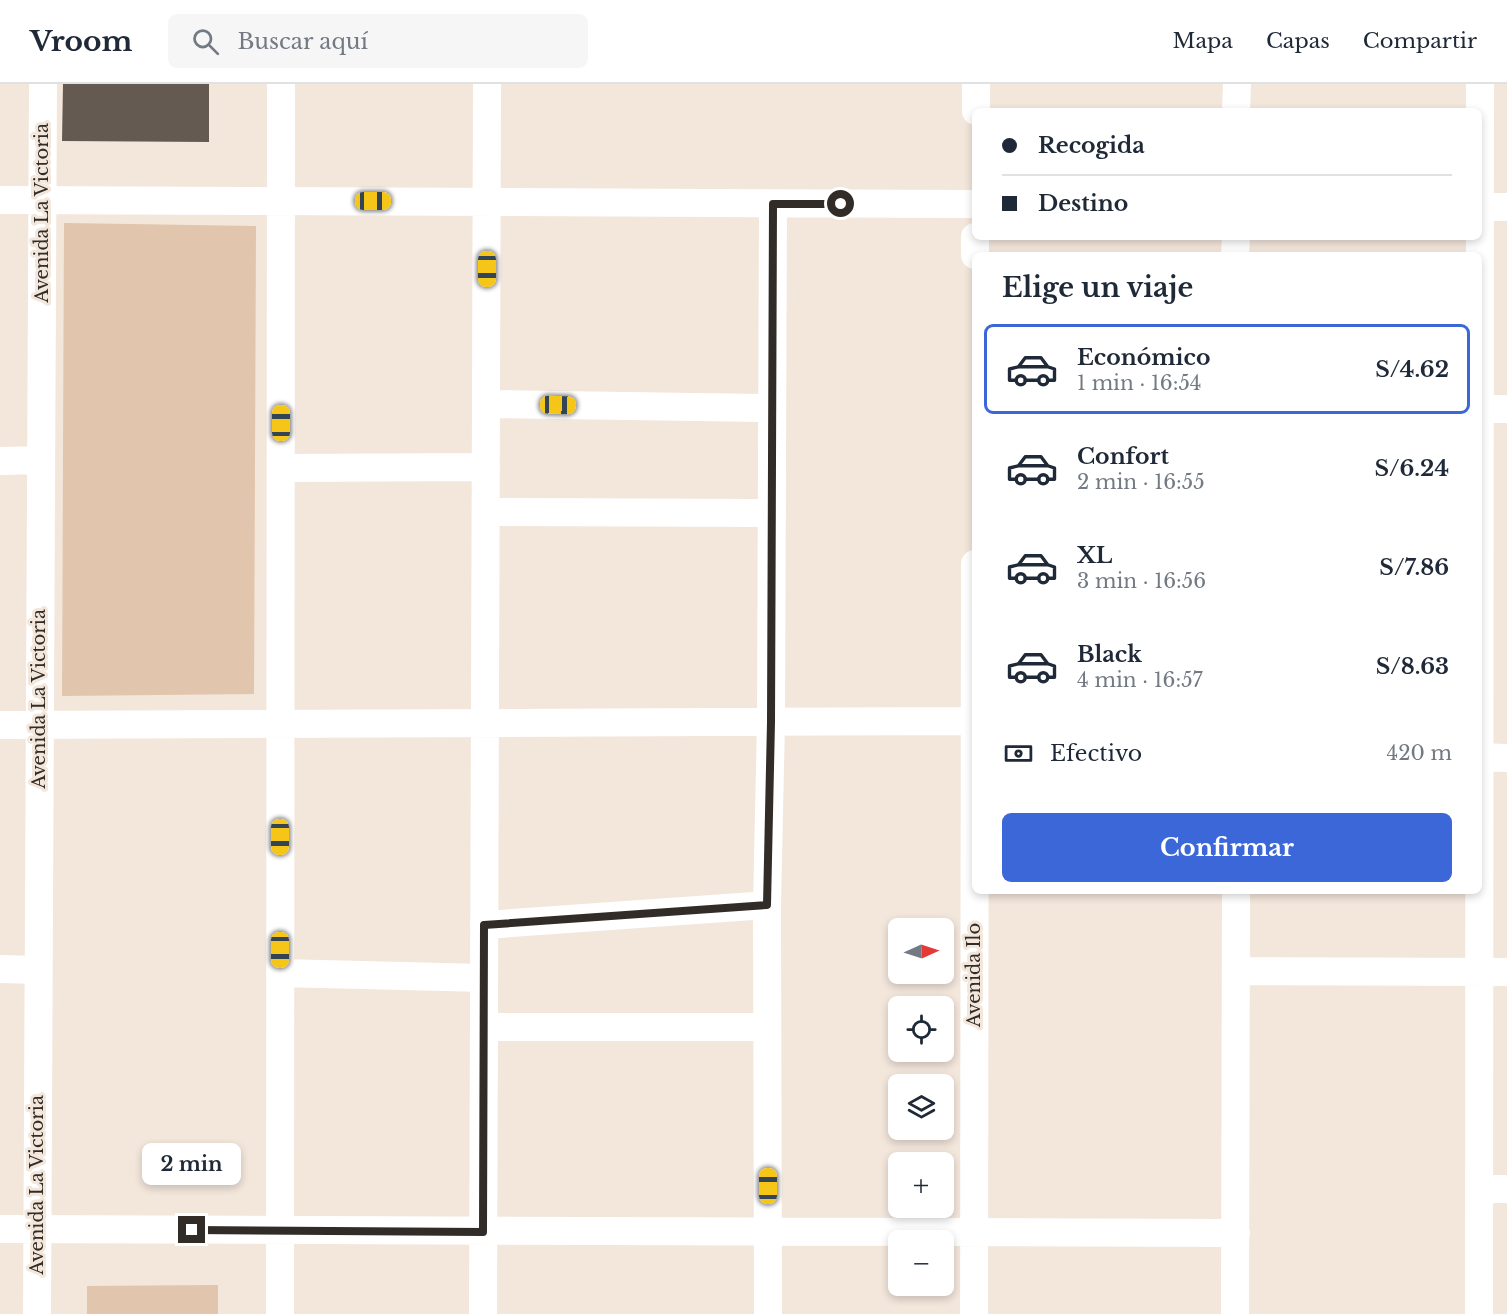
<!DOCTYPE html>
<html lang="es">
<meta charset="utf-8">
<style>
:root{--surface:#fff;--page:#f6f6f7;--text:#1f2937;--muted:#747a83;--line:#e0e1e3;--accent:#3c67d8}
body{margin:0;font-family:"Libre Baskerville",serif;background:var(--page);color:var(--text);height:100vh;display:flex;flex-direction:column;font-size:22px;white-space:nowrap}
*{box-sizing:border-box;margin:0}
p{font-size:20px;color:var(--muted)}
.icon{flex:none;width:33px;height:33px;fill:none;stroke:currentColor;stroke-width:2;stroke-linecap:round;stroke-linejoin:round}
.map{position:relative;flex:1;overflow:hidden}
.side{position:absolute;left:972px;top:168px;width:510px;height:642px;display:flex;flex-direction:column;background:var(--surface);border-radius:9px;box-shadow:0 3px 9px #0003}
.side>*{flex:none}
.hud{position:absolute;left:972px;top:24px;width:510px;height:132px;border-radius:9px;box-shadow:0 3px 9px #0003;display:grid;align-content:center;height:132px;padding:0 30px;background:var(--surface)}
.needle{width:39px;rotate:87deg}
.tools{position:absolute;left:888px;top:834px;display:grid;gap:12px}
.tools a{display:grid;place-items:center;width:66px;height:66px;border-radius:9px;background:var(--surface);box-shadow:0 3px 9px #0003;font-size:30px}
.end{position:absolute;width:27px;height:27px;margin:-14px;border:8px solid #312c28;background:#fff;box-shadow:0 0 0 3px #fff}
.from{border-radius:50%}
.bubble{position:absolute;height:42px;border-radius:9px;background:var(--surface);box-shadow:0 3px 9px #0003;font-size:20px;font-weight:700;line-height:42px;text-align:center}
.car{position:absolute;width:18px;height:36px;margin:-18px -9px;border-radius:8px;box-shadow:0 0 4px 2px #0007;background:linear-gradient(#f5c518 24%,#345 0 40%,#f5c518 0 76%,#345 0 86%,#f5c518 0)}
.hud b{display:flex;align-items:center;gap:21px;height:57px;font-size:22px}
.hud b+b{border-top:2px solid var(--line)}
.hud i{width:15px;height:15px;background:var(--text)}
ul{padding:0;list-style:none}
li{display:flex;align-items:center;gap:18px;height:90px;margin:0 12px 9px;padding:0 18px;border:3px solid transparent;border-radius:9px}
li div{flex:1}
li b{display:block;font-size:22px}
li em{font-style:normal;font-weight:700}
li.active{border-color:var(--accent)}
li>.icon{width:54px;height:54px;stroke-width:1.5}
h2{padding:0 30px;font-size:27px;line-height:72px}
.pay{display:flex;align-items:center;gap:15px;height:66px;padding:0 30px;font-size:22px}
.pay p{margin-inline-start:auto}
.cta{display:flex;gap:12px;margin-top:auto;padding:12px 30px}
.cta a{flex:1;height:69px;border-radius:9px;background:var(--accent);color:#fff;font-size:24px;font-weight:700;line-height:69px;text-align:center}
header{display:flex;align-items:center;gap:36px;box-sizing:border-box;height:84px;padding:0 30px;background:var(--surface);border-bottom:2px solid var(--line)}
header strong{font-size:28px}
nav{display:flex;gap:33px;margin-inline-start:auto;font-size:21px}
.search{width:420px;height:54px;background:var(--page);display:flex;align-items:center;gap:15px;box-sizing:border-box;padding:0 21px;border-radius:9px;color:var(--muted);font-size:22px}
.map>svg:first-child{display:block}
.green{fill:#e1c5ac}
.building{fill:#645a51}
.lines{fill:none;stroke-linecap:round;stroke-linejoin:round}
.minor{stroke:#fff;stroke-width:28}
.route{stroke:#312c28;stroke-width:8}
.labels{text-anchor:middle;stroke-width:6;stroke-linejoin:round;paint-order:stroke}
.street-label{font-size:18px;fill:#312c28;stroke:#f3e6db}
</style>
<header>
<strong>Vroom</strong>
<div class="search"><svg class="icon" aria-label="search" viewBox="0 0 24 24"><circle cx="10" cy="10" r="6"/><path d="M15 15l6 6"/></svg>Buscar aquí</div>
<nav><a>Mapa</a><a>Capas</a><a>Compartir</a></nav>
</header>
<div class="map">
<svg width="1507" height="1230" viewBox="0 0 1507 1230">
<rect width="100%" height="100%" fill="#f3e6db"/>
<path class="green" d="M64,139L256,142L254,610L62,612Z
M218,1201V1230H87V1202Z"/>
<path class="building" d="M63,0H209V58L62,57Z"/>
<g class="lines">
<path class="minor" d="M976,27V0
M1236,27L1237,0
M0,116L975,120
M1479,123H1507
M975,171V153
M1235,171L1236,153
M486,320L772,324
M1479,325H1507
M0,377L41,376
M281,384L486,383
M486,428L772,429
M0,641L975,637
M1480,673L1507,674
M484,841L767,821
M0,885L38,886
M1236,887L1507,888
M280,889L484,894
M484,943H767
M1479,1105H1507
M0,1145L1236,1149
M37,1230L43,0
M280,1230L281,0
M483,1230L487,0
M768,1230L767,821L771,638L773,120
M974,1230L975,480
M1235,1230L1236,807
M1479,1230L1480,0"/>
</g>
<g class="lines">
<path class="route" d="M192,1146L483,1148L484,841L767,821L771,638L773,120H841"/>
</g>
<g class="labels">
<g class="street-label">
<text transform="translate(42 129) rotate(-90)" y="6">Avenida La Victoria</text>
<text transform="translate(39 615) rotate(-90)" y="6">Avenida La Victoria</text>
<text transform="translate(974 891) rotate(-90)" y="6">Avenida Ilo</text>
<text transform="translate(37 1101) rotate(-90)" y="6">Avenida La Victoria</text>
</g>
</g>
</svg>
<div class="tools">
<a><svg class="needle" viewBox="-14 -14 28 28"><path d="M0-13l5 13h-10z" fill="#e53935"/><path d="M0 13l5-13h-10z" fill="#747a83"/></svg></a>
<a><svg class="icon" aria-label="locate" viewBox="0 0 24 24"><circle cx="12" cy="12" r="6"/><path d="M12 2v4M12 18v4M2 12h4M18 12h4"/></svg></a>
<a><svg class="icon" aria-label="layers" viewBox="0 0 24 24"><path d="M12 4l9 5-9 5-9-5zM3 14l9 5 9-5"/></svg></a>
<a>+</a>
<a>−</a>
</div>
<i class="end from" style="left:841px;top:120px"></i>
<i class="end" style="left:192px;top:1146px"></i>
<div class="bubble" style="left:142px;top:1059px;width:99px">2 min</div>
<i class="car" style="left:373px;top:117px;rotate:90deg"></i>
<i class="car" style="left:487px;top:185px;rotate:180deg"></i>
<i class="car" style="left:558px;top:321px;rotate:91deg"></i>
<i class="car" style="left:281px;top:339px;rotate:0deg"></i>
<i class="car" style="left:280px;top:753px;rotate:180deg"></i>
<i class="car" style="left:280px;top:866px;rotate:180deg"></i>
<i class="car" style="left:768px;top:1102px;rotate:0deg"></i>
<div class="hud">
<b><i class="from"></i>Recogida</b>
<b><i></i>Destino</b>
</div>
<section class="side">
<h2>Elige un viaje</h2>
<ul>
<li class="active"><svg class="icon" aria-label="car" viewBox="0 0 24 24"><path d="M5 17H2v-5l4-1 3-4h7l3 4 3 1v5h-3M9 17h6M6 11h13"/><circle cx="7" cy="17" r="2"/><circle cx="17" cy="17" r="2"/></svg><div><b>Económico</b><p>1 min · 16:54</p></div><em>S/4.62</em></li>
<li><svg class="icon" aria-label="car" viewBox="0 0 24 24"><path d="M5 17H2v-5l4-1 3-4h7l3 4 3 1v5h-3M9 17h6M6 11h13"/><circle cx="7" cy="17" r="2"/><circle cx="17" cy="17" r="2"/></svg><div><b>Confort</b><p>2 min · 16:55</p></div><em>S/6.24</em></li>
<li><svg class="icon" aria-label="car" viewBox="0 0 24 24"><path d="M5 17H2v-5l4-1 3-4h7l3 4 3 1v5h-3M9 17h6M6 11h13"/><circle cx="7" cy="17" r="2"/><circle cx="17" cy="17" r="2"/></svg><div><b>XL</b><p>3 min · 16:56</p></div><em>S/7.86</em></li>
<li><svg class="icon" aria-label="car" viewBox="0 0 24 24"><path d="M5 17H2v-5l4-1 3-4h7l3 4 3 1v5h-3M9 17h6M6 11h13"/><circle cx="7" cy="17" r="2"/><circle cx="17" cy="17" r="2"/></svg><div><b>Black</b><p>4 min · 16:57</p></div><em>S/8.63</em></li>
</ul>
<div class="pay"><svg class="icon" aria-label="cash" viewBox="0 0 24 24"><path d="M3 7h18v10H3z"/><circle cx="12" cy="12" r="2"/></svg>Efectivo<p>420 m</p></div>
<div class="cta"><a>Confirmar</a></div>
</section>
</div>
